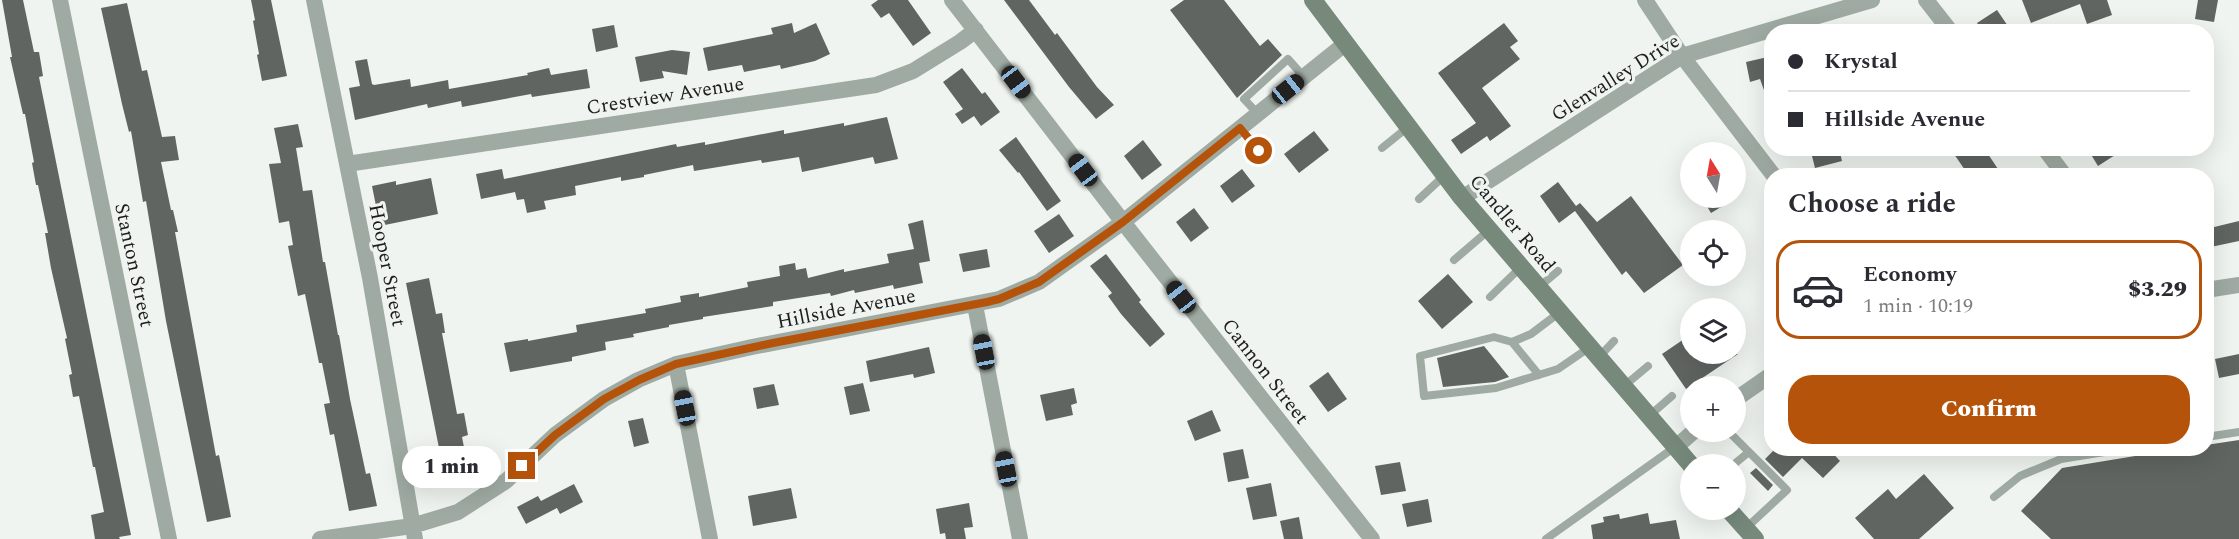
<!DOCTYPE html>
<meta charset="utf-8">
<style>
:root{--surface:#fff;--page:#f7f7f7;--text:#2b2b33;--muted:#7c7c81;--line:#e1e1e2;--accent:#b45309}
body{margin:0;font-family:Spectral,serif;background:var(--page);color:var(--text);height:100vh;display:flex;flex-direction:column;font-size:22px;white-space:nowrap}
*{box-sizing:border-box;margin:0}
p{font-size:20px;color:var(--muted)}
.icon{flex:none;width:33px;height:33px;fill:none;stroke:currentColor;stroke-width:2;stroke-linecap:round;stroke-linejoin:round}
.map{position:relative;flex:1;overflow:hidden}
.details{position:absolute;left:1764px;top:168px;width:450px;height:288px;display:flex;flex-direction:column;background:var(--surface);border-radius:24px;box-shadow:0 6px 24px #0002}
.details>*{flex:none}
.guide{position:absolute;left:1764px;top:24px;width:450px;height:132px;border-radius:24px;box-shadow:0 6px 24px #0002;display:grid;align-content:center;height:132px;padding:0 24px;background:var(--surface)}
.needle{width:39px;rotate:349deg}
.tools{position:absolute;left:1680px;top:142px;display:grid;gap:12px}
.tools a{display:grid;place-items:center;width:66px;height:66px;border-radius:50%;background:var(--surface);box-shadow:0 6px 24px #0002;font-size:30px}
.end{position:absolute;width:27px;height:27px;margin:-14px;border:8px solid #b45309;background:#fff;box-shadow:0 0 0 3px #fff}
.from{border-radius:50%}
.bubble{position:absolute;height:42px;border-radius:21px;background:var(--surface);box-shadow:0 6px 24px #0002;font-size:20px;font-weight:800;line-height:42px;text-align:center}
.car{position:absolute;width:18px;height:36px;margin:-18px -9px;border-radius:8px;box-shadow:0 0 4px 2px #0007;background:linear-gradient(#222 24%,#8ab4d8 0 40%,#222 0 76%,#8ab4d8 0 86%,#222 0)}
.guide b{display:flex;align-items:center;gap:21px;height:57px;font-size:22px}
.guide b+b{border-top:2px solid var(--line)}
.guide i{width:15px;height:15px;background:var(--text)}
ul{padding:0;list-style:none}
li{display:flex;align-items:center;gap:18px;height:99px;margin:0 12px 9px;padding:0 12px;border:3px solid transparent;border-radius:24px}
li div{flex:1}
li b{display:block;font-size:22px}
li em{font-style:normal;font-weight:800}
li.on{border-color:var(--accent)}
li>.icon{width:54px;height:54px;stroke-width:1.5}
h2{padding:0 24px;font-size:27px;line-height:72px}
.button{display:flex;gap:12px;margin-top:auto;padding:12px 24px}
.button a{flex:1;height:69px;border-radius:24px;background:var(--accent);color:#fff;font-size:24px;font-weight:800;line-height:69px;text-align:center}
.map>svg:first-child{display:block}
.building{fill:#616562}
.lines{fill:none;stroke-linecap:round;stroke-linejoin:round}
.service{stroke:#9faba2;stroke-width:8}
.minor{stroke:#9faba2;stroke-width:16}
.secondary{stroke:#76897b;stroke-width:18}
.route{stroke:#b45309;stroke-width:8}
.labels{text-anchor:middle;stroke-width:6;stroke-linejoin:round;paint-order:stroke}
.street-label{font-size:20px;fill:#1c1d1c;stroke:#eff4f0}
</style>
<div class="map">
<svg width="2239" height="539" viewBox="0 0 2239 539">
<rect width="100%" height="100%" fill="#eff4f0"/>
<path class="building" d="M2,0H23L34,52H39L43,76L39,77L131,535L119,537L120,539H95L91,515L104,512L95,467H93L79,396L73,397L69,375L72,374L65,339L67,338L51,268L45,233H48L38,185H36L32,163L34,162L25,114H23L10,57H12Z
M251,0H271L287,76L262,81L257,55L259,54L253,21L255,20Z
M878,0H908L931,33L913,46L889,13L881,18L871,5Z
M1004,0H1029L1055,35L1057,33L1097,87L1114,105L1096,119L1069,87Z
M1184,0H1224L1260,46L1268,39L1282,55L1237,98L1170,10Z
M2022,0H2107L2112,15L2087,24L2080,4L2031,23Z
M2198,0H2218L2214,22L2195,19Z
M127,3L142,71L147,70L162,137L175,136L179,160L161,162L171,210H173L178,232H175L216,456L219,455L231,517L207,522L166,321L146,201L143,202L131,131L129,132L122,104L101,8Z
M1997,10L2012,32H1983L1977,23Z
M792,23L794,33L816,23L830,54L815,61L781,69L780,65L744,72L742,65L708,71L703,48L773,34L771,28Z
M1504,23L1518,41L1510,47L1520,59L1482,88L1511,126L1490,141L1487,136L1461,154L1451,140L1476,123L1438,73Z
M614,25L618,47L596,52L592,29Z
M672,50L690,52L687,75L662,71L664,78L640,82L635,57Z
M1772,56V107H1770L1760,79L1750,82L1746,62Z
M367,59L372,84L374,85L410,79L411,87L448,80L449,89L528,75L527,73L549,68L551,75L587,69L590,88L532,97L531,94L462,107L461,101L428,108L427,104L355,120L349,88L360,86L355,61Z
M962,68L982,94L985,92L1000,112L981,126L974,116L962,124L955,114L963,109L943,82Z
M887,117L898,159L875,164L873,157L802,172L799,157L762,163L761,160L694,171L693,165L644,175V177L621,181V177L575,186L576,195L544,201L546,209L527,213L524,199L517,200L515,192L481,199L476,174L502,169L504,179L676,144L677,147L705,142V145L784,130V134L844,123V126Z
M298,124L303,147L296,148L303,191L312,190L323,262H325L338,335H339L350,399L366,474L370,473L377,506L349,511L334,434L330,435L324,404L330,403L322,363H319L305,294L298,296L288,246L293,245L289,221L279,223L269,164L281,163L274,128Z
M1314,131L1329,150L1299,173L1284,154Z
M1016,137L1061,201L1047,211L1019,172L1018,173L999,150Z
M1143,140L1162,165L1142,180L1124,156Z
M1810,148H1839L1842,161L1815,168Z
M1962,148H1984L1998,169L1989,176H1969L1954,154Z
M2087,148H2126L2098,166Z
M1242,169L1255,186L1232,203L1220,186Z
M431,178L438,214L380,226L372,186L396,181V185Z
M1558,182L1576,206L1580,203L1597,222L1631,196L1683,265L1644,293L1626,271L1622,275L1575,211L1559,223L1540,196Z
M1702,198H1736L1711,213Z
M1194,208L1209,228L1191,242L1176,222Z
M1059,214L1074,236L1049,253L1034,231Z
M923,220L930,261L919,263L923,283L894,289L893,285L855,293L854,290L831,296L830,293L773,302V306L703,317V319L669,325V327L633,334L634,337L605,342L606,350L572,357V361L510,372L504,343L528,339V341L577,332L576,325L646,313L645,309L681,302L680,296L699,293V297L748,287L747,282L780,276L779,266L795,263L796,270L806,268L808,278L844,269V272L889,263L887,254L914,249L908,224Z
M2239,221V241L2206,248V229Z
M987,249L990,267L963,272L959,254Z
M1106,254L1141,300L1139,302L1165,334L1150,347L1121,314L1108,296L1112,293L1090,266Z
M1448,274L1473,302L1442,329L1418,301Z
M429,278L436,314L442,313L445,333H442L457,414L464,413L468,435L462,437L469,473L445,478L406,283Z
M1690,335V354H1738L1686,389L1662,354Z
M1484,346L1509,377L1495,382L1443,387L1437,358Z
M929,347L935,373L914,378L913,374L870,382L866,361Z
M2239,354V374L2219,378L2215,359Z
M1328,372L1347,399L1328,412L1309,386Z
M863,383L870,411L850,415L844,387Z
M774,384L779,405L757,409L753,388Z
M1074,388L1077,403L1071,405L1073,415L1046,421L1040,395Z
M1212,410L1221,431L1195,441L1187,421Z
M643,418L649,443L634,447L628,421Z
M2239,440V539H2051L2021,511L2062,468L2184,448H2206V445Z
M1776,448H1828L1840,461L1823,478L1802,458L1783,477L1765,459Z
M1243,449L1249,478L1228,482L1223,453Z
M1400,462L1406,491L1381,495L1375,466Z
M1756,468L1773,485L1768,491L1750,473Z
M1924,474L1954,508L1919,539H1874L1855,518L1888,489L1896,499Z
M1271,483L1277,516L1253,520L1246,488Z
M574,484L583,502L560,514L557,508L526,524L517,507L538,496L541,501Z
M791,488L797,518L753,526L748,496Z
M1428,499L1432,522L1407,527L1402,504Z
M969,503L973,527L964,528L966,539H946L945,533L940,534L936,509Z
M1648,513L1650,524L1676,520L1680,539H1593L1591,525L1604,522L1603,517L1619,514L1620,519Z
M1299,517L1303,539H1284L1280,521Z"/>
<g class="lines">
<path class="service" d="M1258,114L1244,99L1288,59L1304,77
M1240,128L1259,151
M1382,148L1408,127
M1419,199L1445,175
M1454,260L1489,230
M1539,287L1558,271
M1490,297L1521,267
M1512,342L1531,334L1560,312
M1599,357L1614,341
M1539,375L1512,342L1494,337L1420,356L1424,396L1496,388L1558,369L1590,347
M1624,386L1648,366
M1649,416L1672,396
M1729,432L1787,490L1745,529
M2206,437L2239,432
M1733,465L1749,452
M1994,497L2020,476L2061,459L2129,448
M1546,539L1675,447"/>
<path class="minor" d="M60,0L169,539
M314,0L370,278L415,539
M952,0L1123,222L1372,539
M1645,0L1682,56L1774,176
M1926,0L1951,32
M2044,148L2065,176
M347,164L876,85L913,71L960,42L976,30
M1462,198L1682,56L1872,0
M2206,290L2239,285
M975,305L1020,539
M676,364L710,539
M1736,399L1772,374
M1676,447L1693,432
M320,539L412,526L458,512L506,481L555,435L604,399L638,380L676,364L752,347L999,299L1039,282L1123,222L1346,43"/>
<path class="secondary" d="M1313,0L1462,198L1691,465
M1729,510L1755,539"/>
</g>
<g class="lines">
<path class="route" d="M522,466L555,435L604,399L639,380L676,364L773,343L987,302L999,299L1039,282L1123,222L1240,128L1259,151"/>
</g>
<g class="labels">
<g class="street-label">
<text transform="translate(1615 77) rotate(-32)" y="7">Glenvalley Drive</text>
<text transform="translate(665 95) rotate(-9)" y="7">Crestview Avenue</text>
<text transform="translate(1513 223) rotate(50)" y="7">Candler Road</text>
<text transform="translate(135 265) rotate(78)" y="7">Stanton Street</text>
<text transform="translate(388 265) rotate(79)" y="7">Hooper Street</text>
<text transform="translate(846 308) rotate(-11)" y="7">Hillside Avenue</text>
<text transform="translate(1266 371) rotate(52)" y="7">Cannon Street</text>
</g>
</g>
</svg>
<div class="tools">
<a><svg class="needle" viewBox="-14 -14 28 28"><path d="M0-13l5 13h-10z" fill="#e53935"/><path d="M0 13l5-13h-10z" fill="#7c7c81"/></svg></a>
<a><svg class="icon" aria-label="locate" viewBox="0 0 24 24"><circle cx="12" cy="12" r="6"/><path d="M12 2v4M12 18v4M2 12h4M18 12h4"/></svg></a>
<a><svg class="icon" aria-label="layers" viewBox="0 0 24 24"><path d="M12 4l9 5-9 5-9-5zM3 14l9 5 9-5"/></svg></a>
<a>+</a>
<a>−</a>
</div>
<i class="end from" style="left:1259px;top:151px"></i>
<i class="end" style="left:522px;top:466px"></i>
<div class="bubble" style="left:402px;top:446px;width:99px">1 min</div>
<i class="car" style="left:1016px;top:82px;rotate:143deg"></i>
<i class="car" style="left:1288px;top:89px;rotate:51deg"></i>
<i class="car" style="left:1083px;top:170px;rotate:323deg"></i>
<i class="car" style="left:1181px;top:297px;rotate:322deg"></i>
<i class="car" style="left:984px;top:352px;rotate:349deg"></i>
<i class="car" style="left:685px;top:408px;rotate:349deg"></i>
<i class="car" style="left:1006px;top:469px;rotate:349deg"></i>
<div class="guide">
<b><i class="from"></i>Krystal</b>
<b><i></i>Hillside Avenue</b>
</div>
<section class="details">
<h2>Choose a ride</h2>
<ul>
<li class="on"><svg class="icon" aria-label="car" viewBox="0 0 24 24"><path d="M5 17H2v-5l4-1 3-4h7l3 4 3 1v5h-3M9 17h6M6 11h13"/><circle cx="7" cy="17" r="2"/><circle cx="17" cy="17" r="2"/></svg><div><b>Economy</b><p>1 min · 10:19</p></div><em>$3.29</em></li>
</ul>
<div class="button"><a>Confirm</a></div>
</section>
</div>
